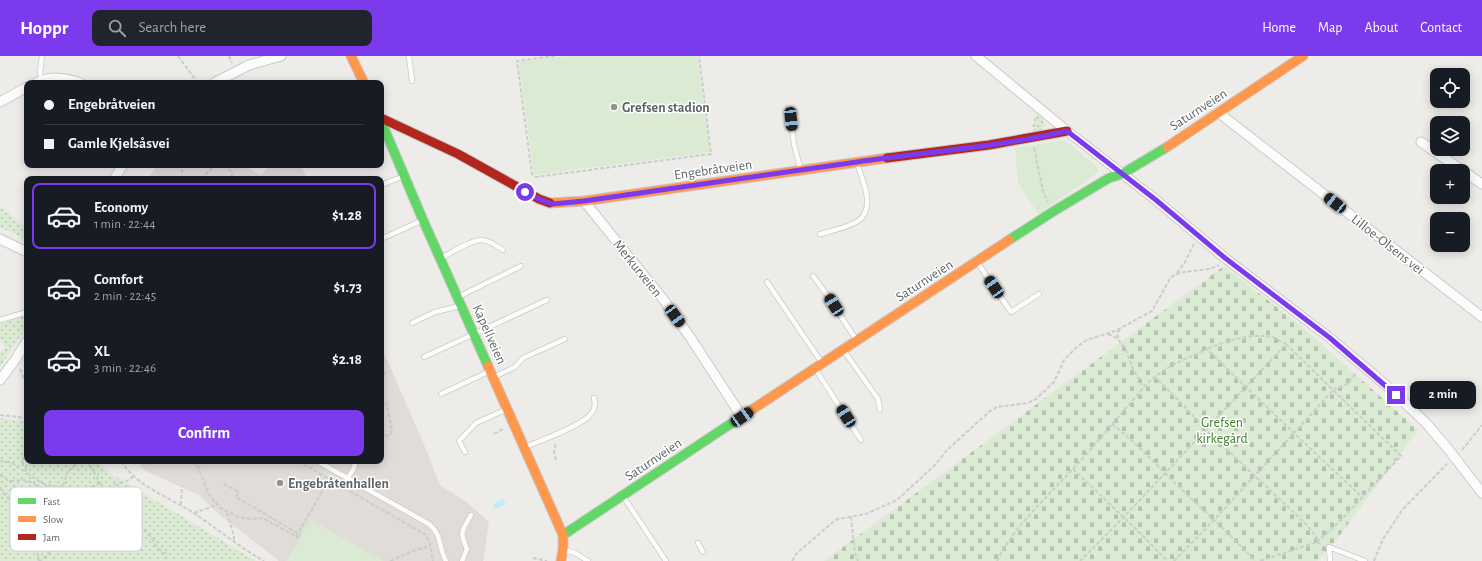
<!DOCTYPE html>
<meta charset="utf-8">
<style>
:root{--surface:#171b24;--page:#20242c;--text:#f1f3f6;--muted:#9ea1a6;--line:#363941;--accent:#7c3aed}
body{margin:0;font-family:"Alegreya Sans",sans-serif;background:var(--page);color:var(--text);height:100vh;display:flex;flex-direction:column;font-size:15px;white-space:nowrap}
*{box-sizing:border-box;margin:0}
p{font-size:13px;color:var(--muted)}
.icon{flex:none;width:22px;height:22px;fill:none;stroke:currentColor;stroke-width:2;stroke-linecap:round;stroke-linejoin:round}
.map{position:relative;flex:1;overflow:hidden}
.panel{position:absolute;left:24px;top:120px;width:360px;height:288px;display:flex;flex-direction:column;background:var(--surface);border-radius:8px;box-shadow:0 2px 10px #0003}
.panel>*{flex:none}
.banner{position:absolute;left:24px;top:24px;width:360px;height:88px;border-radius:8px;box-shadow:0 2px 10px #0003;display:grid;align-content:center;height:88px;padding:0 20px;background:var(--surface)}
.fabs{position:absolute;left:1430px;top:12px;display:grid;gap:8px}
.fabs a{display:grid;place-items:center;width:40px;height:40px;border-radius:8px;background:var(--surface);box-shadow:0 2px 10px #0003;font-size:20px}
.end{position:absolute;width:18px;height:18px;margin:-9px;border:5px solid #7c3aed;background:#fff;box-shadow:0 0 0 2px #fff}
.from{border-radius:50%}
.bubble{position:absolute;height:28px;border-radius:8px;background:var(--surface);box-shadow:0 2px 10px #0003;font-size:13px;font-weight:700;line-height:28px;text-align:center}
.car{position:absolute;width:12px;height:24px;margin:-12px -6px;border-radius:5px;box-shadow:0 0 3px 1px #0007;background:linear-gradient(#222 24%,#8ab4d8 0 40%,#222 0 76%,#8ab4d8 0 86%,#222 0)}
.banner b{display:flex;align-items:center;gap:14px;height:38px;font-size:15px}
.banner b+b{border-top:1px solid var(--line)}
.banner i{width:10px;height:10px;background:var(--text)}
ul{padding:7px 0 0;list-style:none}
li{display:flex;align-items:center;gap:12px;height:66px;margin:0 8px 6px;padding:0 12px;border:2px solid transparent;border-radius:8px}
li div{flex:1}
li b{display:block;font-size:15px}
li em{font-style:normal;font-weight:700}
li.selected{border-color:var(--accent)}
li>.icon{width:36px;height:36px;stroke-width:1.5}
.button{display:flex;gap:8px;margin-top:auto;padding:8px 20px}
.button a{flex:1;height:46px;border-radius:8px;background:var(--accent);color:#fff;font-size:16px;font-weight:700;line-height:46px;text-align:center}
header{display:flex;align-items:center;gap:24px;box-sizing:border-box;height:56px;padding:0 20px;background:var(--accent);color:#fff}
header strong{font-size:19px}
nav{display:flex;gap:22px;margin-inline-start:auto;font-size:14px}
.search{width:280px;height:36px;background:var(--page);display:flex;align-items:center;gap:10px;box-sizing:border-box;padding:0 14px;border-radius:8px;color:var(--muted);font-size:15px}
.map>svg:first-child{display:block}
.education{fill:#e0dcd8}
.grass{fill:url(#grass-dots)}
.cemetery{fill:url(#cemetery-stones)}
.park{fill:#dbebd3}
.water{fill:#beeff8}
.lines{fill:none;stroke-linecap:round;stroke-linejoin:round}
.lane-casing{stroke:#cacaca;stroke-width:6}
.street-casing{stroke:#cacaca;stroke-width:11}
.fast-casing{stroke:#cacbcb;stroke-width:11}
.slow-casing{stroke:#cacbcb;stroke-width:11}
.jam-casing{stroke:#cacbcb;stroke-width:11}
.path{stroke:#c8cec9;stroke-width:2;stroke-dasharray:4 2;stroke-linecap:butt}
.lane{stroke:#fcfcfc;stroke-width:4.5}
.street{stroke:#fcfcfc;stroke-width:9}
.fast{stroke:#63d668;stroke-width:9}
.slow{stroke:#ff974d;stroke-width:9}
.jam{stroke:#b3261e;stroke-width:9}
.route{stroke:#7c3aed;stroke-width:5}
.poi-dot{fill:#909495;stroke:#fff;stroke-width:1.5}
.labels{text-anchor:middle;stroke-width:3;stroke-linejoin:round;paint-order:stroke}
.poi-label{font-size:14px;font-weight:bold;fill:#5e6568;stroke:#fff;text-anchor:start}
.street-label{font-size:14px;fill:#5e6568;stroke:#fff}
.park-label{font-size:14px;fill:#3d812b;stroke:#fff}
.key{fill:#fff;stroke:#cfd1d2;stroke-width:1}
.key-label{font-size:11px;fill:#5e6568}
</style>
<header>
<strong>Hoppr</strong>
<div class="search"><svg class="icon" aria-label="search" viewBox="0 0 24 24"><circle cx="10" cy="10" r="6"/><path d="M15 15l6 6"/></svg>Search here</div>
<nav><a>Home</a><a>Map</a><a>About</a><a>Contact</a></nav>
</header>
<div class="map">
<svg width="1482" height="505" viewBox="0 0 1482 505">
<defs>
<pattern id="grass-dots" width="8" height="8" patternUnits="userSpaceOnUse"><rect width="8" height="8" fill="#dbebd3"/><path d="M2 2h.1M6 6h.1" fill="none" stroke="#b5c2af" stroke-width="1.8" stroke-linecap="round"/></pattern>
<pattern id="cemetery-stones" width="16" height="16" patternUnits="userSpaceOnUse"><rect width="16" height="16" fill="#dbebd3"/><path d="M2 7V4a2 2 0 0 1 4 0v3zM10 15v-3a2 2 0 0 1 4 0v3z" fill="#b5c2af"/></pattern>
</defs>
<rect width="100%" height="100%" fill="#eeece9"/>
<path class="education" d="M158,109H243L260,119L271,109H301L307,123H147Z
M381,290L423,386L440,429L465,445L489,466L483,505H279L219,458L199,439L144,414L138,405H381Z"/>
<path class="grass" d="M1036,57L1042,61L1045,69L1040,76L1032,78L1036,69Z
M0,150L21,168L27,167V184L0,171Z
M27,259V270L0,311V297L5,292L0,283V267Z
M0,362L27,366V405H97L110,417L256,505H0Z"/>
<path class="cemetery" d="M1224,210L1301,270L1418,374L1334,487L1317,505H824Z"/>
<path class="park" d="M568,0H697L710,96L534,119L519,6Z
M1065,84L1094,108L1098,114L1097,117L1075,133L1038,158L1018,127L1015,92Z
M311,464L383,505H287Z"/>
<path class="water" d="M503,443L506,448L495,453L493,448Z"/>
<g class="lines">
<defs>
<path id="lane" d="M409,0L412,25
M42,24L40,17L42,0
M791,63L794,88L800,112
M381,129L404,120
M820,178C831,175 849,171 858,165C876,153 863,124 857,108
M381,183L423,164
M441,202C451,197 472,183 483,184C490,185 496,190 503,194
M977,206L1011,256L1039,238
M813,220L827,239L857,285
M767,226L822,307
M458,241L521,210
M0,264L27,256
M412,267L435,256L460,250
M844,295L878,343L880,354
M424,301L547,244
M816,314L861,384
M494,321L515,311L523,302L565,283
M441,338L490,315
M525,391C540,385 581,370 590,359C595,354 596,349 594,342
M465,396L459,385L476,367L507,353
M317,405L429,468C443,480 438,491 446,505
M347,423L353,414L356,405
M623,440L666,505
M698,487L703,496
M565,494L575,497L588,505
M462,505L467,493C459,475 462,475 471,459
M1330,505L1329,491L1365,505"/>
<path id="street" d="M976,0L1067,75L1156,144L1225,202L1330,282L1387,330L1426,367L1449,394L1482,437
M36,27C49,20 66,21 80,27
M214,27L249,9L281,0
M0,46L27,31
M1219,57L1482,261
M1421,86L1463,115
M1463,115L1482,128
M114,123L123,109
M584,145L663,243L692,284L742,361
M0,183L27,196
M0,324L15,304L27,285"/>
<path id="fast" d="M381,65L423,164L488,310
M1009,184L1054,155L1109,122L1122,118L1167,91
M563,479L753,353"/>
<path id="slow" d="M351,0L364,27
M1167,91L1303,0
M550,147L584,145L887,102
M488,310L563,479V493L561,505
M753,353L1009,184"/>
<path id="jam" d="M381,62L458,98L539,143L550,147
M887,102L989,89L1067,75"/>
</defs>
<use href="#lane" class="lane-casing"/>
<use href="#street" class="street-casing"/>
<use href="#fast" class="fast-casing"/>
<use href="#slow" class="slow-casing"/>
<use href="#jam" class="jam-casing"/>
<path class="path" d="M178,0L198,27
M229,0L232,7
M555,0L517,5L532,118L536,121L711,98L699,0
M1033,71L1035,67V60
M1034,92L1043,135L1048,146
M224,109L233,116L230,123
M181,123L183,109
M201,123L215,109
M1177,217L1185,206L1194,188
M1108,278L1118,283L1126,294L1133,313L1143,330
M1118,282L1117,277L1121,272
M1286,288L1333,334L1347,328L1357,316
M381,311L385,317L381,326
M20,313L27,330
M1154,320L1189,355L1205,373L1306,468L1317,482V486L1340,465L1401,400L1333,334L1294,377L1362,441
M381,342L387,349L392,375L390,379L387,380L381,377
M0,359L27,362
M25,362L27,367
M1112,368C1135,386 1155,407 1176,428C1203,454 1230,478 1255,505
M494,378L503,373
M27,389L23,406V410L26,413L28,418L44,428L54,431L63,430
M1462,394L1482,369
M556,404L554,395L556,387
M0,405L10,406L27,417
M87,405L112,446L133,463L150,480L158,492L164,497L171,498
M121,405C138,432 170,441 195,458C218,473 239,491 264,505
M193,405L198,411L208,437L219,451L238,461L250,463L263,462L299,482
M298,405L426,479L430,488L433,505
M1073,413L1141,478L1167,505
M0,419L9,425L23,424L31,426L46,435L67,458L68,468L57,475L48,498L40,505
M224,428L239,436L236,441L301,479
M0,431L4,438L18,451L29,466L33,490L38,499L39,505
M59,448L81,435L100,427
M181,449L182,430
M194,457L217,449
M227,457L234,480V486
M851,461L855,497L858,505
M69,467L81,460L88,450L101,444L114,429L127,425L134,420
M296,481L329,423
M35,493L34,487L38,472L46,463L49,457L58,448L67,417L79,405
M533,502L547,505
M390,505L415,494L430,490
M792,505L797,497L833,466L838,463L866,458L897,444L935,409L947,394L990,355L997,351L1028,347L1036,343L1054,326L1064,304L1077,291L1087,284L1115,275L1152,255L1171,221C1188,211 1203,218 1219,209
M997,505C1011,474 1048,440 1071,415C1096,388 1120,359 1144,331C1164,310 1182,305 1207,293L1246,331L1123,462L1080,505
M1174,505L1214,464L1294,377L1246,331L1286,288C1281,286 1276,282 1272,281C1249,277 1227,285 1207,293
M1260,505L1317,486L1322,489
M1374,505L1383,483L1403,453L1447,408"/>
<use href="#lane" class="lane"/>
<use href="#street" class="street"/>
<use href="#fast" class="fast"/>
<use href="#slow" class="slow"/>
<use href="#jam" class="jam"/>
</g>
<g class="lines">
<path class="route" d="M525,136L539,143L552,148L584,145C675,132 766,119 857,106C927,96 998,91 1067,75L1156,144L1225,202L1330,282L1396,339"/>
</g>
<g class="poi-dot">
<circle cx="614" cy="51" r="4"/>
<circle cx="280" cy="427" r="4"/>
</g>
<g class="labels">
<g class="poi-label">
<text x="622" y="56">Grefsen stadion</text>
<text x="288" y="432">Engebråtenhallen</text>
</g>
<g class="street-label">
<text transform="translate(1198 53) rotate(-33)" y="5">Saturnveien</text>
<text transform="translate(713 113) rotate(-8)" y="5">Engebråtveien</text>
<text transform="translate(1388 188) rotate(38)" y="5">Lilloe-Olsens vei</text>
<text transform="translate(638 212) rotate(51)" y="5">Merkurveien</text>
<text transform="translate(924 224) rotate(-33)" y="5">Saturnveien</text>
<text transform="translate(490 278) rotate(66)" y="5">Kapellveien</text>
<text transform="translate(653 403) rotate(-34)" y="5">Saturnveien</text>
</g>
<g class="park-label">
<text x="1222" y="371">Grefsen<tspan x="1222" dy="16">kirkegård</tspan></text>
</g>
</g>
<rect x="10" y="431" width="132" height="64" rx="6" class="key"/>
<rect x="18" y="442" width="18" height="6" fill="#63d668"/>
<rect x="18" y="460" width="18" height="6" fill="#ff974d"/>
<rect x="18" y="478" width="18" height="6" fill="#b3261e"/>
<g class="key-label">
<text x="43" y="449">Fast</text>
<text x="43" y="467">Slow</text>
<text x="43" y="485">Jam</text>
</g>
</svg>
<div class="fabs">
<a><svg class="icon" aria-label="locate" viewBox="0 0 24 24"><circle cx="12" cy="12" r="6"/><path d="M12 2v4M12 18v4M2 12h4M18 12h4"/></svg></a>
<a><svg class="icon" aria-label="layers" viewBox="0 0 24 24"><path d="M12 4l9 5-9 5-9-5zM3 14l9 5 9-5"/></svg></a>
<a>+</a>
<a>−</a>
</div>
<i class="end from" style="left:525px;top:136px"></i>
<i class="end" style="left:1396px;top:339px"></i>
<div class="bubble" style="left:1410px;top:325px;width:66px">2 min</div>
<i class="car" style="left:791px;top:63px;rotate:174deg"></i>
<i class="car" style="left:1335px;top:147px;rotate:308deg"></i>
<i class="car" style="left:994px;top:231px;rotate:326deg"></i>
<i class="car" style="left:834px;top:249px;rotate:327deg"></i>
<i class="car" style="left:675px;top:260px;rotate:144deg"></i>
<i class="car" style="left:846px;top:360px;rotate:327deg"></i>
<i class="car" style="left:742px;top:361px;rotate:56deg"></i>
<div class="banner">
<b><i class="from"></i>Engebråtveien</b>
<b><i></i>Gamle Kjelsåsvei</b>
</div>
<section class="panel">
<ul>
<li class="selected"><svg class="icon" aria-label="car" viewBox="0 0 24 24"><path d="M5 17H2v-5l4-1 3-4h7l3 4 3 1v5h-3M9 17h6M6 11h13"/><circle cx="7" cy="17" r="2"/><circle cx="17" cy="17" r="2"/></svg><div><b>Economy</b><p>1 min · 22:44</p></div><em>$1.28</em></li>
<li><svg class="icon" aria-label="car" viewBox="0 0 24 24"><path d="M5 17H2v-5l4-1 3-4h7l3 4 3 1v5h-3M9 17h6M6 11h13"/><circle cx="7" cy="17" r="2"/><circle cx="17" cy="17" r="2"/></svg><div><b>Comfort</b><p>2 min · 22:45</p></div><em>$1.73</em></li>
<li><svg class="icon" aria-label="car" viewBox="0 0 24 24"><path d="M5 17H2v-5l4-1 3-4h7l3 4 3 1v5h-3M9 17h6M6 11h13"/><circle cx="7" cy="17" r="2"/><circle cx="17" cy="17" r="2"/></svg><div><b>XL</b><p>3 min · 22:46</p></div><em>$2.18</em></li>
</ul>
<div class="button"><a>Confirm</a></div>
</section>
</div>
